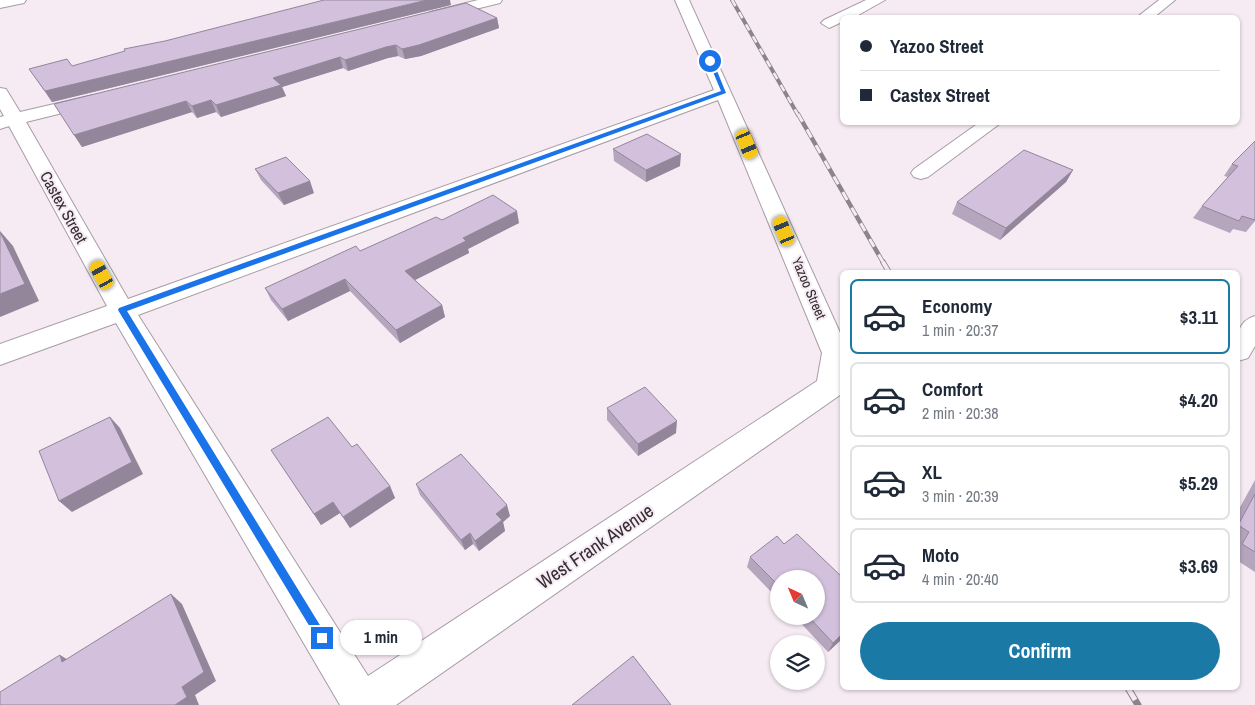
<!DOCTYPE html>
<meta charset="utf-8">
<style>
:root{--surface:#fff;--page:#f2f2f3;--text:#1f2937;--muted:#747a83;--line:#e0e1e3;--accent:#1b79a6}
body{margin:0;font-family:"Archivo Narrow",sans-serif;background:var(--page);color:var(--text);height:100vh;display:flex;flex-direction:column;font-size:19px;white-space:nowrap}
*{box-sizing:border-box;margin:0}
p{font-size:16px;color:var(--muted)}
.icon{flex:none;width:28px;height:28px;fill:none;stroke:currentColor;stroke-width:2;stroke-linecap:round;stroke-linejoin:round}
.map{position:relative;flex:1;overflow:hidden}
.drawer{position:absolute;left:840px;top:270px;width:400px;height:420px;display:flex;flex-direction:column;background:var(--surface);border-radius:8px;box-shadow:0 1px 4px #0004}
.drawer>*{flex:none}
.top-card{position:absolute;left:840px;top:15px;width:400px;height:110px;border-radius:8px;box-shadow:0 1px 4px #0004;display:grid;align-content:center;height:110px;padding:0 20px;background:var(--surface)}
.needle{width:32px;rotate:316deg}
.buttons{position:absolute;left:770px;top:570px;display:grid;gap:10px}
.buttons a{display:grid;place-items:center;width:55px;height:55px;border-radius:50%;background:var(--surface);box-shadow:0 1px 4px #0004;font-size:25px}
.end{position:absolute;width:22px;height:22px;margin:-11px;border:6px solid #1a73e8;background:#fff;box-shadow:0 0 0 2px #fff}
.from{border-radius:50%}
.bubble{position:absolute;height:35px;border-radius:18px;background:var(--surface);box-shadow:0 1px 4px #0004;font-size:16px;font-weight:700;line-height:35px;text-align:center}
.car{position:absolute;width:15px;height:30px;margin:-15px -8px;border-radius:6px;box-shadow:0 0 4px 1px #0007;background:linear-gradient(#f5c518 24%,#345 0 40%,#f5c518 0 76%,#345 0 86%,#f5c518 0)}
.top-card b{display:flex;align-items:center;gap:18px;height:48px;font-size:19px}
.top-card b+b{border-top:1px solid var(--line)}
.top-card i{width:12px;height:12px;background:var(--text)}
ul{padding:9px 0 0;list-style:none}
li{display:flex;align-items:center;gap:15px;height:75px;margin:0 10px 8px;padding:0 10px;border:2px solid var(--line);border-radius:8px}
li div{flex:1}
li b{display:block;font-size:19px}
li em{font-style:normal;font-weight:700}
li.on{border-color:var(--accent)}
li>.icon{width:45px;height:45px;stroke-width:1.5}
.action{display:flex;gap:10px;margin-top:auto;padding:10px 20px}
.action a{flex:1;height:58px;border-radius:30px;background:var(--accent);color:#fff;font-size:20px;font-weight:700;line-height:58px;text-align:center}
.map>svg:first-child{display:block}
.lines{fill:none;stroke-linecap:round;stroke-linejoin:round}
.street-casing{stroke:#a79ca5;stroke-width:2}
.street{fill:#fff;fill-rule:evenodd}
.rail-far3-casing{stroke:#8c848a;stroke-width:4}
.rail-far2-casing{stroke:#8c848a;stroke-width:4.5}
.rail-far1-casing{stroke:#8c848a;stroke-width:5.5}
.rail-casing{stroke:#8c848a;stroke-width:7}
.rail-far3{stroke:#f6eaf3;stroke-width:2.5;stroke-dasharray:7;stroke-linecap:butt}
.rail-far2{stroke:#f6eaf3;stroke-width:3;stroke-dasharray:9;stroke-linecap:butt}
.rail-far1{stroke:#f6eaf3;stroke-width:4;stroke-dasharray:11;stroke-linecap:butt}
.rail{stroke:#f6eaf3;stroke-width:5;stroke-dasharray:14;stroke-linecap:butt}
.wall{fill:#b5a5bd}
.shaded-wall{fill:#93869a}
.building{fill:#d2c0dc;stroke:#93869a}
.route{fill:#1a73e8}
.labels{text-anchor:middle;stroke-width:4;stroke-linejoin:round;paint-order:stroke}
.far-street-label{font-size:14px;fill:#332e32;stroke:#f6eaf3}
.street-label{font-size:16px;fill:#332e32;stroke:#f6eaf3}
.near-street-label{font-size:19px;fill:#332e32;stroke:#f6eaf3}
</style>
<div class="map">
<svg width="1255" height="705" viewBox="0 0 1255 705">
<rect width="100%" height="100%" fill="#f6eaf3"/>
<g class="lines">
<defs>
<path id="street" d="M0,0H26L24,3L0,8Z
M478,0H502L500,3L435,19L428,15L430,12Z
M675,0H689L842,337V390L840,395L396,705H340L116,323L0,365V344L107,306L9,126L0,129V117L4,116L0,109V88L6,89L20,112L93,95L99,96L102,100L99,104L26,122L128,299L714,90ZM718,100L822,353L817,381L368,676L138,315Z
M866,0H885L853,18H842V22L829,28L821,23L824,20Z
M1159,0H1175L1153,18H1136Z
M980,122H1002L928,177L921,179L914,177L911,173L914,169Z
M1255,316V346L1248,358L1238,361C1238,342 1234,322 1255,316Z"/>
</defs>
<use href="#street" class="street-casing"/>
<use href="#street" class="street"/>
<defs>
<path id="rail-far3" d="M732,0L798,115"/>
<path id="rail-far2" d="M798,114L884,264"/>
<path id="rail-far1" d="M883,262L889,272"/>
<path id="rail" d="M1128,688L1138,705"/>
</defs>
<use href="#rail-far3" class="rail-far3-casing"/>
<use href="#rail-far2" class="rail-far2-casing"/>
<use href="#rail-far1" class="rail-far1-casing"/>
<use href="#rail" class="rail-casing"/>
<use href="#rail-far3" class="rail-far3"/>
<use href="#rail-far2" class="rail-far2"/>
<use href="#rail-far1" class="rail-far1"/>
<use href="#rail" class="rail"/>
</g>
<path class="wall" d="M451,5L52,102L29,69L72,66Z
M497,18L499,28L421,56L405,59L398,56L388,58L348,71L343,68L282,87L286,96L221,117L216,112L197,118L192,112L82,147L54,104Z
M1255,141V221L1246,232L1233,229L1230,233L1193,218L1202,206L1228,177L1224,176L1232,164Z
M613,149L680,166L646,182L614,161Z
M255,169L314,193L284,205L261,180Z
M1073,170L1066,182L1000,240L952,214L957,202Z
M442,220L519,223L468,249L469,253L415,280L442,305L445,317L400,343L350,291L288,321L271,300L265,288L360,251Z
M607,408L676,433L638,456L607,420Z
M352,447L390,486L395,498L350,528L340,513L321,525L271,450Z
M1255,480V572L1238,561V511Z
M416,484L510,516L503,522L505,531L479,551L473,544L465,550L420,495Z
M784,544L842,577V639L828,652L794,616H816L779,579V600L747,567L750,557Z"/>
<path class="shaded-wall" d="M427,0H450L451,5L52,102L45,91Z
M497,18L499,28L421,56L405,59L402,49Z
M396,45L398,56L388,58L348,71L345,60L386,47Z
M340,57L343,68L282,87L286,96L221,117L216,105L273,78Z
M211,100L216,112L197,118L192,106Z
M186,101L192,112L82,147L74,135Z
M681,154L680,166L646,182V170Z
M1073,170L1066,182L1000,240L1006,228Z
M310,181L314,193L284,205L278,193Z
M517,211L519,223L468,249L469,253L409,283L405,271L463,238Z
M0,231L13,246L39,301L0,317Z
M345,279L350,291L288,321L282,309Z
M442,305L445,317L400,343L396,330Z
M110,417L120,428L143,474L72,512L59,501Z
M677,421L676,433L638,456V444Z
M390,486L395,498L350,528L343,517Z
M333,502L340,513L321,525L314,514Z
M507,505L510,516L503,522L505,531L479,551L475,541L496,514Z
M470,533L473,544L465,550L461,540Z
M171,594L182,604L216,681L195,695L199,705H175L182,687Z
M842,634V639L828,652L833,643Z
M60,655L75,664L62,662Z"/>
<path class="building" d="M324,0H427L45,91L29,69L67,59L72,66L125,51L124,49L165,41Z
M466,3L497,18L419,45L402,49L396,45L386,47L345,60L340,57L273,78L281,85L216,105L211,100L192,106L186,101L74,135L54,104Z
M647,134L681,154L646,170L613,149Z
M1255,141V220L1242,216L1239,221L1202,206L1238,166L1232,164Z
M1024,150L1073,170L1006,228L957,202Z
M286,157L310,181L278,193L255,169Z
M493,195L517,211L463,238L466,241L405,271L442,305L396,330L345,279L282,309L265,288L356,246L360,251L436,217L442,220Z
M0,232L25,284L0,294Z
M645,387L677,421L638,444L607,408Z
M110,417L132,462L59,501L39,451Z
M328,417L352,447L357,444L390,486L343,517L333,502L314,514L271,450Z
M461,454L507,505L496,514L502,520L475,541L470,533L461,540L416,484Z
M1255,494V552L1242,544L1249,532L1238,525Z
M797,534L842,577V634L833,643L808,616H816V579H779V586L750,557L777,536L784,544Z
M171,594L204,672L182,687L187,697L175,705H0V692L60,655L62,662Z
M633,656L671,705H572Z"/>
<path class="route" d="M708,60L713,61L726,93L127,311L326,635V642H319L118,310L119,308L721,91Z"/>
<g class="labels">
<g class="far-street-label">
<text transform="translate(809 288) rotate(67)" y="5">Yazoo Street</text>
</g>
<g class="street-label">
<text transform="translate(64 207) rotate(61)" y="6">Castex Street</text>
</g>
<g class="near-street-label">
<text transform="translate(595 546) rotate(-34)" y="7">West Frank Avenue</text>
</g>
</g>
</svg>
<div class="buttons">
<a><svg class="needle" viewBox="-14 -14 28 28"><path d="M0-13l5 13h-10z" fill="#e53935"/><path d="M0 13l5-13h-10z" fill="#747a83"/></svg></a>
<a><svg class="icon" aria-label="layers" viewBox="0 0 24 24"><path d="M12 4l9 5-9 5-9-5zM3 14l9 5 9-5"/></svg></a>
</div>
<i class="end from" style="left:710px;top:61px"></i>
<i class="end" style="left:322px;top:638px"></i>
<div class="bubble" style="left:340px;top:620px;width:82px">1 min</div>
<i class="car" style="left:747px;top:144px;rotate:157deg"></i>
<i class="car" style="left:784px;top:231px;rotate:337deg"></i>
<i class="car" style="left:102px;top:275px;rotate:331deg"></i>
<div class="top-card">
<b><i class="from"></i>Yazoo Street</b>
<b><i></i>Castex Street</b>
</div>
<section class="drawer">
<ul>
<li class="on"><svg class="icon" aria-label="car" viewBox="0 0 24 24"><path d="M5 17H2v-5l4-1 3-4h7l3 4 3 1v5h-3M9 17h6M6 11h13"/><circle cx="7" cy="17" r="2"/><circle cx="17" cy="17" r="2"/></svg><div><b>Economy</b><p>1 min · 20:37</p></div><em>$3.11</em></li>
<li><svg class="icon" aria-label="car" viewBox="0 0 24 24"><path d="M5 17H2v-5l4-1 3-4h7l3 4 3 1v5h-3M9 17h6M6 11h13"/><circle cx="7" cy="17" r="2"/><circle cx="17" cy="17" r="2"/></svg><div><b>Comfort</b><p>2 min · 20:38</p></div><em>$4.20</em></li>
<li><svg class="icon" aria-label="car" viewBox="0 0 24 24"><path d="M5 17H2v-5l4-1 3-4h7l3 4 3 1v5h-3M9 17h6M6 11h13"/><circle cx="7" cy="17" r="2"/><circle cx="17" cy="17" r="2"/></svg><div><b>XL</b><p>3 min · 20:39</p></div><em>$5.29</em></li>
<li><svg class="icon" aria-label="car" viewBox="0 0 24 24"><path d="M5 17H2v-5l4-1 3-4h7l3 4 3 1v5h-3M9 17h6M6 11h13"/><circle cx="7" cy="17" r="2"/><circle cx="17" cy="17" r="2"/></svg><div><b>Moto</b><p>4 min · 20:40</p></div><em>$3.69</em></li>
</ul>
<div class="action"><a>Confirm</a></div>
</section>
</div>
